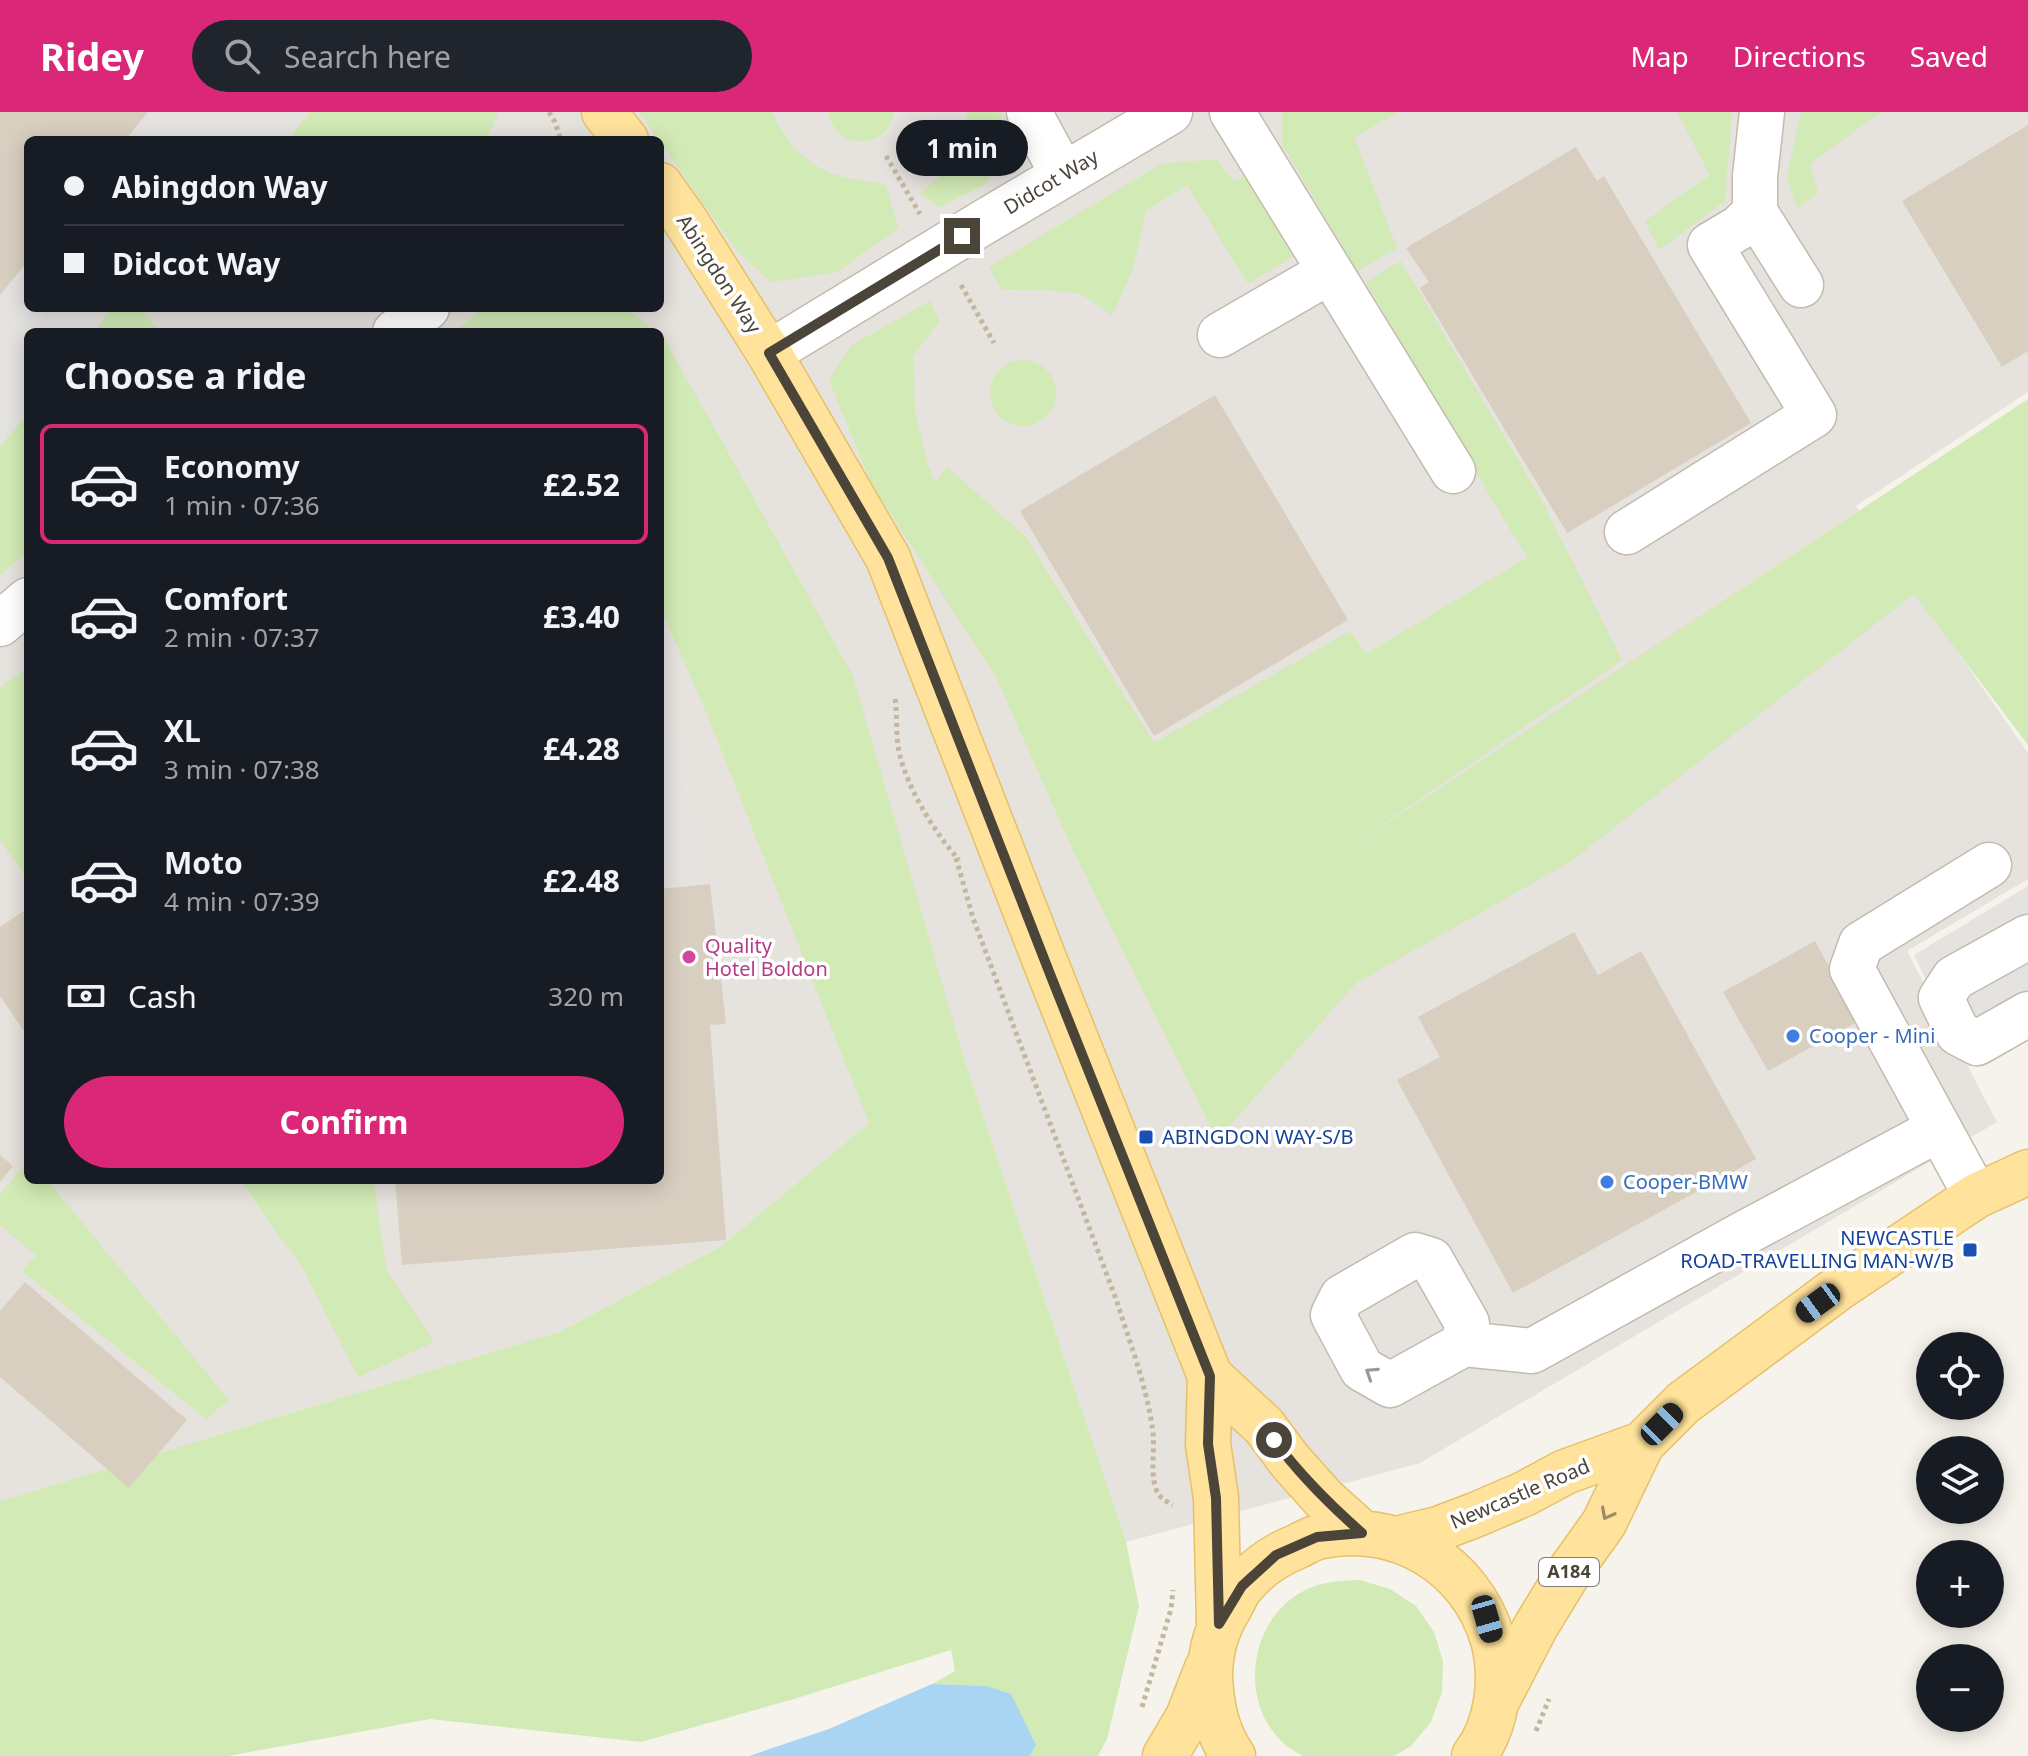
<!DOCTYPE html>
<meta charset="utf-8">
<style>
:root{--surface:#171b24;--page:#20242c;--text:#f1f3f6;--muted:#9ea1a6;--line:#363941;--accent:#db2777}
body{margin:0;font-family:"Noto Sans",sans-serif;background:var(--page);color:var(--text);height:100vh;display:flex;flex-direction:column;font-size:30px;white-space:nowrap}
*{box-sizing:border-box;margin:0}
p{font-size:26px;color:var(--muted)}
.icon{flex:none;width:44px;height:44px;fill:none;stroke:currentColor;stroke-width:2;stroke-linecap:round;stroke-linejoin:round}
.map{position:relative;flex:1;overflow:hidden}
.drawer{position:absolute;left:24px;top:216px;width:640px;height:856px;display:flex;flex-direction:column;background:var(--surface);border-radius:12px;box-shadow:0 4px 20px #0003}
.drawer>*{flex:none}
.guide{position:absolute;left:24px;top:24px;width:640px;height:176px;border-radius:12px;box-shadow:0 4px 20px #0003;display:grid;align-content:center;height:176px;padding:0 40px;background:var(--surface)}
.fabs{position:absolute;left:1916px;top:1220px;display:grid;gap:16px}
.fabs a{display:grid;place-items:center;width:88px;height:88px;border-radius:50%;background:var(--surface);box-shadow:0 4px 20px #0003;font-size:40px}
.end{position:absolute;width:36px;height:36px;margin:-18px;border:10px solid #4b4439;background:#fff;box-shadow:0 0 0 4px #fff}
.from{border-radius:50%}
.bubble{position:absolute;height:56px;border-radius:28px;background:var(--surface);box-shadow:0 4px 20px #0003;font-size:26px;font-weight:700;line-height:56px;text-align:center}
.car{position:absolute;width:24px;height:48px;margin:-24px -12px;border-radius:10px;box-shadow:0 0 6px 2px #0007;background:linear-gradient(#222 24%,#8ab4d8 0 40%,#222 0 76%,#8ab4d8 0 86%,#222 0)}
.guide b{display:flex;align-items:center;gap:28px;height:76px;font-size:30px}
.guide b+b{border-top:2px solid var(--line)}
.guide i{width:20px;height:20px;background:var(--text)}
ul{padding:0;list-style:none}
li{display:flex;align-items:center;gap:24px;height:120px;margin:0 16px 12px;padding:0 24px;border:4px solid transparent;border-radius:12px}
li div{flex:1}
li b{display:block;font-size:30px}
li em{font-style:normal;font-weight:700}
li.active{border-color:var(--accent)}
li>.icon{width:72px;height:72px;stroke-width:1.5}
h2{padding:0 40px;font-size:36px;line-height:96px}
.pay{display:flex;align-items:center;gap:20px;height:88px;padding:0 40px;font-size:30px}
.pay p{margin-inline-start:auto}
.cta{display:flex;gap:16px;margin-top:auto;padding:16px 40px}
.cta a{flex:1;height:92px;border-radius:48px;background:var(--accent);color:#fff;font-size:32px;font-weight:700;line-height:92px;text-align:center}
header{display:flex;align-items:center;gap:48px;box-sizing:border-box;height:112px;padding:0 40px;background:var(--accent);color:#fff}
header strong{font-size:38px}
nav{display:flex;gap:44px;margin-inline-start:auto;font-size:28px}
.search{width:560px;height:72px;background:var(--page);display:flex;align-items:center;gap:20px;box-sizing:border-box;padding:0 28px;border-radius:44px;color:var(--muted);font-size:30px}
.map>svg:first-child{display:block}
.industrial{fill:#e6e2dd;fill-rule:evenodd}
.green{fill:#d2eab5}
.parking{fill:#e5e3e0}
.water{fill:#a9d4f2}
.building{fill:#d8cfc1}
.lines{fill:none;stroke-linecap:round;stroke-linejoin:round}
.minor-casing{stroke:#c2bbae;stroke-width:47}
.major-casing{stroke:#e6c16a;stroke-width:47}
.path{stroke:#c4b79f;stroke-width:5;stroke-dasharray:4 4;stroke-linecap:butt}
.minor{stroke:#fff;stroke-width:44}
.major{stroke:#ffe39c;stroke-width:44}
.oneway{stroke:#9c9892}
.oneway2{stroke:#9c8c66}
.route{stroke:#4b4439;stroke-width:10}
.hotel-dot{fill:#d1479c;stroke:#fff;stroke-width:3}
.shop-dot{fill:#3f7fe0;stroke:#fff;stroke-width:3}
.transit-dot{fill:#1a4fb4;stroke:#fff;stroke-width:3}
.labels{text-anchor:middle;stroke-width:7;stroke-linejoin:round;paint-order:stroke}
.shield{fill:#fff;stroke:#817c74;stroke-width:2}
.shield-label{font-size:18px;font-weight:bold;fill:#4b4439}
.street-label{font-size:20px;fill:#4b4439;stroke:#fff}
.hotel-label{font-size:20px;fill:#b23c85;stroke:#fff;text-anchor:start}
.shop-label{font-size:20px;fill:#366cbe;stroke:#fff;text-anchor:start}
.transit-label{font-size:20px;fill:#164399;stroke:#fff;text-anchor:start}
</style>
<header>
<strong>Ridey</strong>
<div class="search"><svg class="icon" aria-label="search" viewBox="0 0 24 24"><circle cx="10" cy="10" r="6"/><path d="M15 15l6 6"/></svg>Search here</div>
<nav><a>Map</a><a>Directions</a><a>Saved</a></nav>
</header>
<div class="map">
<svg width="2028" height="1644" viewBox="0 0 2028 1644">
<rect width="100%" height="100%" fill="#f6f3ec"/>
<path class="industrial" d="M0,0H2028V280L1856,394L2028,641V767L1907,839L1997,1010L1420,1351L1126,1430L964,948L869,1011L720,1135L559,1220L0,1389ZM28,28H660V196H28ZM28,220H660V1068H28Z"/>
<path class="green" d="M310,0H496L498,2L486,28H288Z
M639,0H772C783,26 802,48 828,60C844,67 868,69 885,73L899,116L837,160L771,170L736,138Z
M828,0H894C886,40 836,39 828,0Z
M966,0H1001L1003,39L985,72L940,95L920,82L969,37Z
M1282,0H1398L1354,25L1397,136L1357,159L1282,32Z
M1677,0H1732L1725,89L1659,138L1645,109L1710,63Z
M1801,0H1881L1810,52L1818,81L1797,96L1787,64Z
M1217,47L1234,70L1247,62L1294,144L1248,172L1187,73L1146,99L1132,160L1112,203L1081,182L1047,178L1001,177L989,155L1161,52Z
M1401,149L1541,387L1622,548L1322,754L2028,287V633L1914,482L1570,750L1356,871L1217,1028L1070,732L997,567L871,371L829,268L852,233L930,189L939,209L913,245L915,299L927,350L935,370L947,355L1025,424L1154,631L1350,519L1366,542L1528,445L1504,408L1366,170Z
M112,196C142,196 142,194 158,220H91Z
M485,196H626L656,220H452Z
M660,223L664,226L853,564L964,947L1126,1430L1139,1494L1107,1627L1098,1644H1030L1036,1633L986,1574L932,1572L955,1559L951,1538L794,1587L641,1630L430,1607L228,1644H0V1389L559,1220L720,1135L869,1011L707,602L660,495Z
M990 281a33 33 0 1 1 66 0a33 33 0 1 1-66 0Z
M28,291V439L0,463V323Z
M28,555V768L0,728V576Z
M28,1048V1068H47L229,1288L206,1307L22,1159L36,1144L0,1113V1082Z
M240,1068H373L387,1159L434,1230L358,1265L303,1157Z
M1360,1468L1390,1477L1416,1494L1434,1520L1443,1549L1442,1580L1431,1610L1411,1634L1394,1644H1303C1238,1613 1241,1515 1300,1481C1319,1469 1339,1469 1360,1468Z"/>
<path class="parking" d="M148,0H310L288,28H125Z
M28,149V196H113L93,220H28V301L0,335V183Z
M660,555L696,756L660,761Z
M2028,774V925L1968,955L1914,843Z"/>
<path class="water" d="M932,1572L986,1574L1011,1582L1036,1633L1030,1644H749L829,1617Z"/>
<path class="building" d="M0,0H148L125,28H28V149L0,183Z
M2028,13V239L2002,255L1902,89Z
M1576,35L1597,69L1604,64L1751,311L1567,421L1420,176L1429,170L1406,136Z
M1215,283L1348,508L1154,624L1020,399Z
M710,772L726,912L710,913L726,1128L402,1153L395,1068H660V777Z
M28,796V925L0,884V815Z
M1574,820L1598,863L1641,839L1756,1047L1513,1181L1397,968L1440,945L1418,905Z
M1815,829L1859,909L1768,959L1723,880Z
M0,1043L13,1054L0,1070Z
M25,1170L187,1308L129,1376L0,1265V1199Z"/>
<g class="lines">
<defs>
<path id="minor" d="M1029,0L1063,63
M1232,0L1453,359
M1762,0L1755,64V100L1801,173
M395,220L427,196
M1220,223L1329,160
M769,241L984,110L1170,0
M1627,420L1814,303L1710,133L1740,115L1755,100
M0,512L28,488
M2028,825L1954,866L1941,886L1958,921L1977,931L2028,902
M1976,1084L1852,857L1861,832L1989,753
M1464,1232L1467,1211L1431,1148L1415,1143L1342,1185L1333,1203L1362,1257L1390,1273L1464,1232L1532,1239L1741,1123L1939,1017"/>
<path id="major" d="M604,0L626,28
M660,73L685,108L769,241L888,446L1050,862L1210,1264L1208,1332L1216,1386L1219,1512
M1210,1264L1264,1314L1290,1349L1323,1386L1362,1421
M1396,1427L1438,1417L1475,1403L1524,1382L1565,1360L1642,1332
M1497,1589L1536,1514L1569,1460L1604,1411L1642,1332L1683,1291L1837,1177L1976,1084L2028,1060
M1165,1644L1188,1605L1207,1556
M1233,1644C1216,1620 1211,1592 1210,1564C1210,1539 1217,1516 1230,1495C1234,1488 1237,1480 1242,1474C1256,1457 1276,1443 1296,1435C1303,1432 1310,1427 1318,1425C1396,1407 1471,1452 1493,1528C1503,1565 1498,1613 1474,1644"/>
</defs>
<use href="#minor" class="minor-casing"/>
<use href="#major" class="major-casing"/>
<path class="path" d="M549,0L555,10L561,28
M886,44L920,102
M961,173L994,231
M895,587C898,606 895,625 900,644C909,679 935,721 959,748
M956,746L973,806L1116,1187C1130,1231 1147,1275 1153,1320C1155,1338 1150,1360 1156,1377C1159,1386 1166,1389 1173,1393
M1142,1595L1171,1497L1173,1478
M1536,1619L1549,1587"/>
<use href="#minor" class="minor"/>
<use href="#major" class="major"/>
</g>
<defs><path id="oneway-chevron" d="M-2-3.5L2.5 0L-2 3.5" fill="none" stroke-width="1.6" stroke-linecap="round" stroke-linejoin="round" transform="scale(2)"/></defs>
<use class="oneway" href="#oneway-chevron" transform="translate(1371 1261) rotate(-147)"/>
<use class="oneway2" href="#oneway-chevron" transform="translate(1607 1402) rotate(118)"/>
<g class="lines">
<path class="route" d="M962,124L769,241L888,446L1050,862L1210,1264L1208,1332L1216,1386L1219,1512L1242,1474L1276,1443L1317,1425L1362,1421C1329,1392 1300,1363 1274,1328"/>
</g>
<circle class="hotel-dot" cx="689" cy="845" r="8"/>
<g class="shop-dot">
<circle cx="1793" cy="924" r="8"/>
<circle cx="1607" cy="1070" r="8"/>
</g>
<g class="transit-dot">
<rect x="1138" y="1017" width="16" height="16" rx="4"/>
<rect x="1962" y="1130" width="16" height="16" rx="4"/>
</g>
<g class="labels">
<rect class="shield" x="1539" y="1446" width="60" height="28" rx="6"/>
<g class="shield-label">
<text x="1569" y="1466">A184</text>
</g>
<g class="street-label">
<text transform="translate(1051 70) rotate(-31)" y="7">Didcot Way</text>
<text transform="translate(719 162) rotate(57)" y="7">Abingdon Way</text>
<text transform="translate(1520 1382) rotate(-23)" y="7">Newcastle Road</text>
</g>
<g class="hotel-label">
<text x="705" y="841">Quality<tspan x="705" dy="23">Hotel Boldon</tspan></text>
</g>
<g class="shop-label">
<text x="1809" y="931">Cooper - Mini</text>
<text x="1623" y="1077">Cooper-BMW</text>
</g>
<g class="transit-label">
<text x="1162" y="1032">ABINGDON WAY-S/B</text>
<text x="1954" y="1133" text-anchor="end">NEWCASTLE<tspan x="1954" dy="23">ROAD-TRAVELLING MAN-W/B</tspan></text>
</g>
</g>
</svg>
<div class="fabs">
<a><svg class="icon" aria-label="locate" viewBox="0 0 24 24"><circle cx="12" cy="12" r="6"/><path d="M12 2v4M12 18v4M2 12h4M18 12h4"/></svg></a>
<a><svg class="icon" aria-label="layers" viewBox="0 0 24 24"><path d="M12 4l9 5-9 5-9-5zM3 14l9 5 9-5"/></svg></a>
<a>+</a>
<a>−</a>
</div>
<i class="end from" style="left:1274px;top:1328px"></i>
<i class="end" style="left:962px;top:124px"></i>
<div class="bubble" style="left:896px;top:8px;width:132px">1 min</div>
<i class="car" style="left:1818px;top:1191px;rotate:234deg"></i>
<i class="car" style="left:1662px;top:1312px;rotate:45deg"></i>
<i class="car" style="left:1487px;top:1507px;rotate:164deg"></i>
<div class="guide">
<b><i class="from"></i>Abingdon Way</b>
<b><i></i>Didcot Way</b>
</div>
<section class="drawer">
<h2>Choose a ride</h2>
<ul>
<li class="active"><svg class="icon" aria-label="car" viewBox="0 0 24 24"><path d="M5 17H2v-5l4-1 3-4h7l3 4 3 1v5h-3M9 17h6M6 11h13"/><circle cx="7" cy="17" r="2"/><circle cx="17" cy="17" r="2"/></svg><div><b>Economy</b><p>1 min · 07:36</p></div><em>£2.52</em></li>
<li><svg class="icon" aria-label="car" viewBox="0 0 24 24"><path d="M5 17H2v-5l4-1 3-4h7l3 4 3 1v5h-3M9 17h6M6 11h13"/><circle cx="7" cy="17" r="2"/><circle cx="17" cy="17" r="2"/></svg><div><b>Comfort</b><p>2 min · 07:37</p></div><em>£3.40</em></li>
<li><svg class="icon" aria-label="car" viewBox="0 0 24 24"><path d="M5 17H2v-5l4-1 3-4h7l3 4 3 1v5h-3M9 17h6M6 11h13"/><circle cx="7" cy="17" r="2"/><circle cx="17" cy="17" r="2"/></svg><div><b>XL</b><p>3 min · 07:38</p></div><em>£4.28</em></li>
<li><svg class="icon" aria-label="car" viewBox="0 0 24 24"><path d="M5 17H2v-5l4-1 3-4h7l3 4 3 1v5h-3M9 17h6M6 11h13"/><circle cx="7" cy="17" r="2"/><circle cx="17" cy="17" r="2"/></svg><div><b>Moto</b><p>4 min · 07:39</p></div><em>£2.48</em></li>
</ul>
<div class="pay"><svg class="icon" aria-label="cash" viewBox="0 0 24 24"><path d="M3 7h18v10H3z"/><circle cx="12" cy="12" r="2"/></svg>Cash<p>320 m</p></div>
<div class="cta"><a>Confirm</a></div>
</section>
</div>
